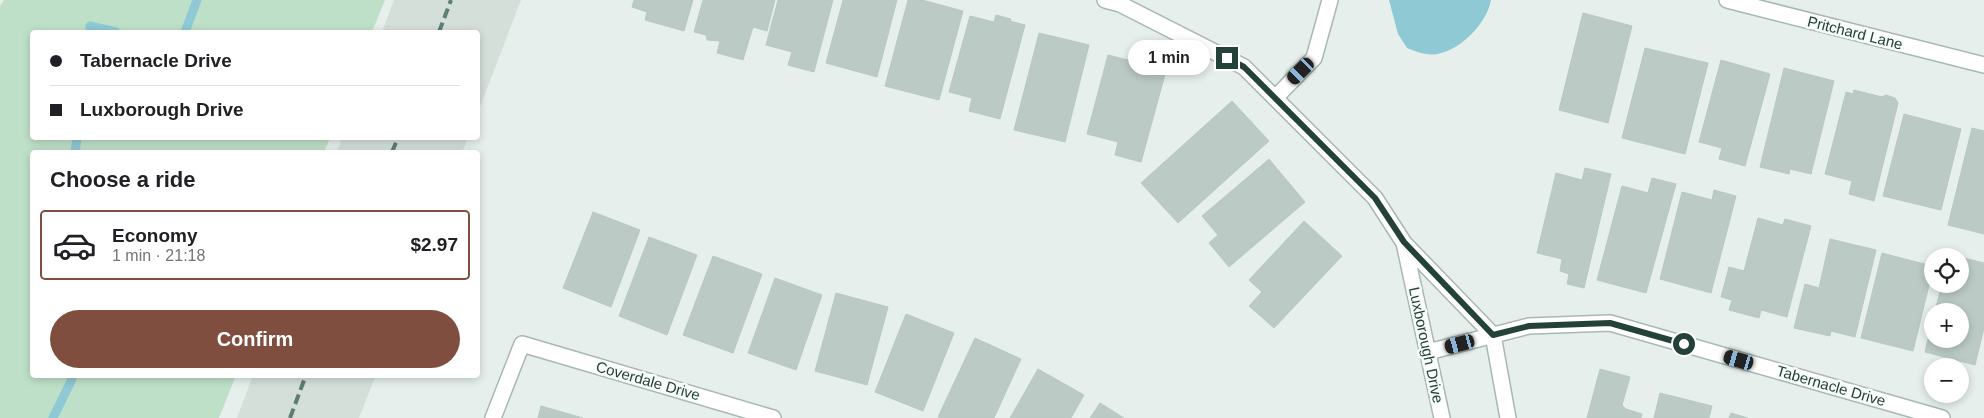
<!DOCTYPE html>
<meta charset="utf-8">
<style>
:root{--surface:#fff;--page:#f6f6f6;--text:#202124;--muted:#757577;--line:#e0e0e0;--accent:#7f4e3f}
body{margin:0;font-family:Helvetica,sans-serif;background:var(--page);color:var(--text);height:100vh;display:flex;flex-direction:column;font-size:19px;white-space:nowrap}
*{box-sizing:border-box;margin:0}
p{font-size:16px;color:var(--muted)}
.icon{flex:none;width:28px;height:28px;fill:none;stroke:currentColor;stroke-width:2;stroke-linecap:round;stroke-linejoin:round}
.map{position:relative;flex:1;overflow:hidden}
.sheet{position:absolute;left:30px;top:150px;width:450px;height:228px;display:flex;flex-direction:column;background:var(--surface);border-radius:5px;box-shadow:0 2px 8px #0003}
.sheet>*{flex:none}
.top-card{position:absolute;left:30px;top:30px;width:450px;height:110px;border-radius:5px;box-shadow:0 2px 8px #0003;display:grid;align-content:center;height:110px;padding:0 20px;background:var(--surface)}
.tools{position:absolute;left:1924px;top:248px;display:grid;gap:10px}
.tools a{display:grid;place-items:center;width:45px;height:45px;border-radius:50%;background:var(--surface);box-shadow:0 2px 8px #0003;font-size:25px}
.end{position:absolute;width:22px;height:22px;margin:-11px;border:6px solid #24423a;background:#fff;box-shadow:0 0 0 2px #fff}
.from{border-radius:50%}
.bubble{position:absolute;height:35px;border-radius:18px;background:var(--surface);box-shadow:0 2px 8px #0003;font-size:16px;font-weight:600;line-height:35px;text-align:center}
.car{position:absolute;width:15px;height:30px;margin:-15px -8px;border-radius:6px;box-shadow:0 0 4px 1px #0007;background:linear-gradient(#222 24%,#8ab4d8 0 40%,#222 0 76%,#8ab4d8 0 86%,#222 0)}
.top-card b{display:flex;align-items:center;gap:18px;height:48px;font-size:19px}
.top-card b+b{border-top:1px solid var(--line)}
.top-card i{width:12px;height:12px;background:var(--text)}
ul{padding:0;list-style:none}
li{display:flex;align-items:center;gap:15px;height:70px;margin:0 10px 8px;padding:0 10px;border:2px solid var(--line);border-radius:5px}
li div{flex:1}
li b{display:block;font-size:19px}
li em{font-style:normal;font-weight:600}
li.on{border-color:var(--accent)}
li>.icon{width:45px;height:45px;stroke-width:1.5}
h2{padding:0 20px;font-size:22px;line-height:60px}
.button{display:flex;gap:10px;margin-top:auto;padding:10px 20px}
.button a{flex:1;height:58px;border-radius:30px;background:var(--accent);color:#fff;font-size:20px;font-weight:600;line-height:58px;text-align:center}
.map>svg:first-child{display:block}
.built{fill:#d4dfda}
.green{fill:#bfe0c8}
.water{fill:#8ec9d4}
.lines{fill:none;stroke-linecap:round;stroke-linejoin:round}
.stream{stroke:#8ec9d4;stroke-width:9}
.building{fill:#bbcac4;stroke:#b8c9c2}
.minor-casing{stroke:#a8b8b2;stroke-width:18}
.minor{stroke:#fff;stroke-width:15}
.rail{stroke:#5f7d75;stroke-width:4;stroke-dasharray:10 5;stroke-linecap:butt}
.route{stroke:#24423a;stroke-width:6}
.labels{text-anchor:middle;stroke-width:5;stroke-linejoin:round;paint-order:stroke}
.street-label{font-size:15px;fill:#24423a;stroke:#f7fbf9}
</style>
<div class="map">
<svg width="1984" height="418" viewBox="0 0 1984 418">
<rect width="100%" height="100%" fill="#e6efeb"/>
<path class="built" d="M394,0H521L478,112V32H382Z
M342,138H468L462,152H337Z
M253,375H376L359,418H237Z"/>
<path class="green" d="M4,0H385L372,32H32V138H330L324,152H32V375H236L219,418H0V6Z"/>
<path class="water" d="M1389,0H1491C1487,25 1453,59 1426,54C1419,53 1413,50 1407,48L1398,34Z"/>
<g class="lines">
<path class="stream" d="M90,32V26L116,32
M185,32L197,0
M75,152L77,138
M53,418L72,379L71,375"/>
</g>
<path class="building" d="M634,0H693L684,31L645,20L647,12L632,7Z
M703,0H775L767,31L753,27L743,60L717,53L720,41L707,40L706,35L694,32Z
M778,0H833L814,72L788,65L792,52L766,45Z
M843,0H897L877,77L826,63Z
M908,0H922L963,11L939,100L885,86Z
M1583,13L1632,26L1608,123L1559,110Z
M996,15L1011,19L1010,21L1025,25L1000,119L969,111L972,98L949,92L970,16L994,22Z
M1039,33L1089,45L1065,142L1014,130Z
M1645,48L1708,63L1685,154L1622,138Z
M1139,53L1156,58L1153,67L1166,71L1141,162L1115,155L1118,142L1087,134L1108,55L1136,62Z
M1721,60L1770,74L1745,166L1719,159L1722,148L1699,142Z
M1784,68L1834,81L1811,174L1790,169L1789,174L1760,167Z
M1854,90L1882,97L1886,95L1895,98L1898,103L1874,201L1849,194L1852,181L1825,174L1846,92L1853,94Z
M1232,101L1269,141L1178,223L1141,183Z
M1904,114L1961,129L1941,210L1883,196Z
M1972,128L1984,131V234L1948,225Z
M1269,159L1305,202L1229,267L1209,243L1218,235L1202,216Z
M1585,168L1611,174L1584,288L1567,284L1569,274L1560,271L1562,259L1537,253L1556,173L1582,180Z
M1652,178L1676,184L1646,293L1597,280L1622,186L1648,193Z
M1714,190L1736,196L1711,293L1660,279L1682,192L1712,200Z
M593,212L640,230L611,307L563,288Z
M1758,218L1783,225L1785,219L1811,226L1787,317L1761,310L1759,318L1729,310L1732,300L1721,297L1729,267L1744,271Z
M1304,221L1342,256L1274,328L1249,306L1262,292L1249,280Z
M649,237L697,255L667,335L619,316Z
M1830,239L1876,250L1855,337L1831,331L1830,336L1794,328L1805,284L1819,288Z
M1882,253L1932,266V273L1913,351L1861,338Z
M713,256L762,274L733,353L683,335Z
M1960,257L1984,263V328L1975,365L1925,352L1932,321V339H1960V311H1935L1942,284H1960Z
M775,278L822,295L796,370L748,353Z
M836,293L888,307L867,385L815,371Z
M906,314L954,333L923,411L875,392Z
M975,338L1021,359L994,418H940L938,417Z
M1038,369L1084,395L1071,418H1010Z
M1600,369L1630,377L1622,405L1626,409L1642,414L1641,418H1587Z
M1660,393L1712,406L1709,418H1654Z
M1100,403L1124,418H1090Z
M541,406L583,418H538Z
M1731,413L1748,418H1729Z"/>
<g class="lines">
<defs>
<path id="minor" d="M1105,0L1120,4L1244,67L1375,198L1404,243
M1727,0L1984,65
M1275,98L1314,58L1330,0
M1428,352L1529,326L1610,323L1942,418
M493,418L522,344L773,418
M1442,418L1404,243L1493,335L1508,418"/>
</defs>
<use href="#minor" class="minor-casing"/>
<use href="#minor" class="minor"/>
<path class="rail" d="M439,32L451,0
M392,152L398,138
M290,418L306,375"/>
</g>
<g class="lines">
<path class="route" d="M1227,58L1244,67L1375,198L1404,242L1493,335L1529,326L1610,323L1684,344"/>
</g>
<g class="labels">
<g class="street-label">
<text transform="translate(1855 33) rotate(14)" y="5">Pritchard Lane</text>
<text transform="translate(1426 345) rotate(78)" y="5">Luxborough Drive</text>
<text transform="translate(648 381) rotate(16)" y="5">Coverdale Drive</text>
<text transform="translate(1831 386) rotate(16)" y="5">Tabernacle Drive</text>
</g>
</g>
</svg>
<div class="tools">
<a><svg class="icon" aria-label="locate" viewBox="0 0 24 24"><circle cx="12" cy="12" r="6"/><path d="M12 2v4M12 18v4M2 12h4M18 12h4"/></svg></a>
<a>+</a>
<a>−</a>
</div>
<i class="end from" style="left:1684px;top:344px"></i>
<i class="end" style="left:1227px;top:58px"></i>
<div class="bubble" style="left:1128px;top:40px;width:82px">1 min</div>
<i class="car" style="left:1301px;top:71px;rotate:225deg"></i>
<i class="car" style="left:1460px;top:344px;rotate:255deg"></i>
<i class="car" style="left:1739px;top:360px;rotate:286deg"></i>
<div class="top-card">
<b><i class="from"></i>Tabernacle Drive</b>
<b><i></i>Luxborough Drive</b>
</div>
<section class="sheet">
<h2>Choose a ride</h2>
<ul>
<li class="on"><svg class="icon" aria-label="car" viewBox="0 0 24 24"><path d="M5 17H2v-5l4-1 3-4h7l3 4 3 1v5h-3M9 17h6M6 11h13"/><circle cx="7" cy="17" r="2"/><circle cx="17" cy="17" r="2"/></svg><div><b>Economy</b><p>1 min · 21:18</p></div><em>$2.97</em></li>
</ul>
<div class="button"><a>Confirm</a></div>
</section>
</div>
